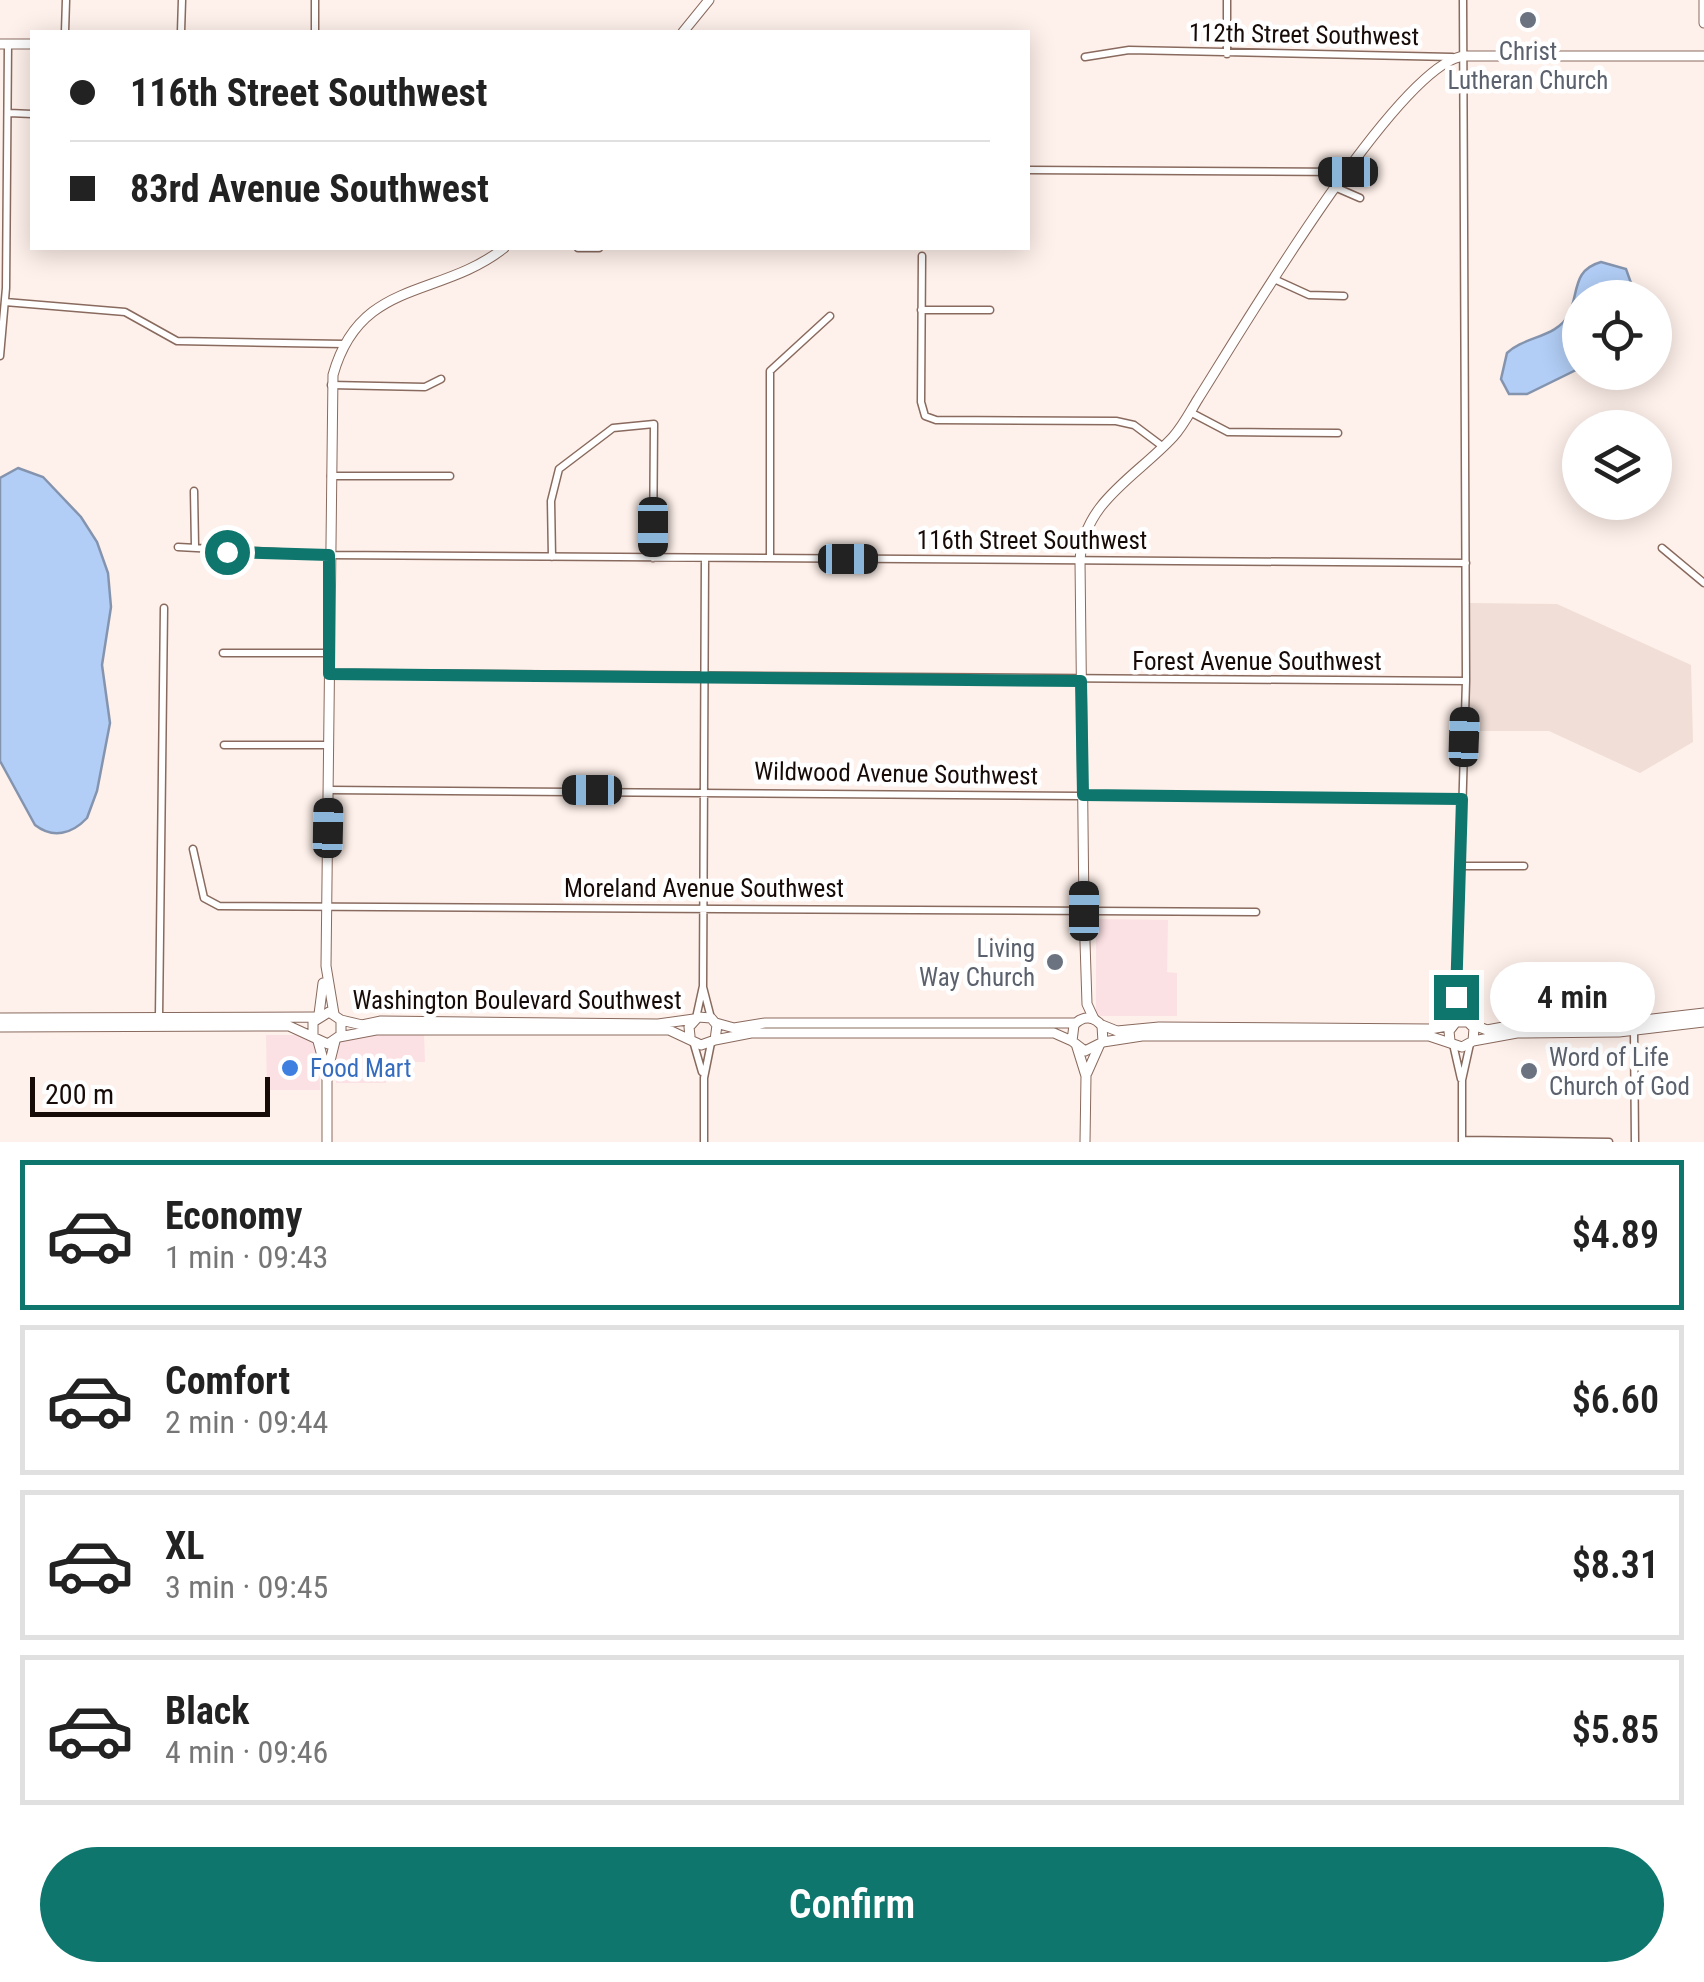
<!DOCTYPE html>
<meta charset="utf-8">
<style>
:root{--surface:#fff;--page:#f6f6f6;--text:#222;--muted:#767676;--line:#e0e0e0;--accent:#0f766e}
body{margin:0;font-family:"Roboto Condensed",sans-serif;background:var(--page);color:var(--text);height:100vh;display:flex;flex-direction:column;font-size:38px;white-space:nowrap}
*{box-sizing:border-box;margin:0}
p{font-size:32px;color:var(--muted)}
.icon{flex:none;width:55px;height:55px;fill:none;stroke:currentColor;stroke-width:2;stroke-linecap:round;stroke-linejoin:round}
.map{position:relative;height:1142px;overflow:hidden}
.sheet{display:flex;flex-direction:column;background:var(--surface);flex:1}
.sheet>*{flex:none}
.banner{position:absolute;left:30px;top:30px;width:1000px;height:220px;border-radius:0px;box-shadow:0 5px 25px #0003;display:grid;align-content:center;height:220px;padding:0 40px;background:var(--surface)}
.tools{position:absolute;left:1562px;top:280px;display:grid;gap:20px}
.tools a{display:grid;place-items:center;width:110px;height:110px;border-radius:50%;background:var(--surface);box-shadow:0 5px 25px #0003;font-size:50px}
.scale{position:absolute;left:30px;bottom:25px;width:240px;box-sizing:border-box;padding-left:10px;border:5px solid #170b07;border-top:0;font-size:28px;line-height:35px;white-space:nowrap;color:#170b07;-webkit-text-stroke:8px #fff;paint-order:stroke}
.end{position:absolute;width:45px;height:45px;margin:-22px;border:12px solid #0f766e;background:#fff;box-shadow:0 0 0 5px #fff}
.from{border-radius:50%}
.bubble{position:absolute;height:70px;border-radius:35px;background:var(--surface);box-shadow:0 5px 25px #0003;font-size:32px;font-weight:600;line-height:70px;text-align:center}
.car{position:absolute;width:30px;height:60px;margin:-30px -15px;border-radius:12px;box-shadow:0 0 8px 2px #0007;background:linear-gradient(#222 24%,#8ab4d8 0 40%,#222 0 76%,#8ab4d8 0 86%,#222 0)}
.banner b{display:flex;align-items:center;gap:35px;height:95px;font-size:38px}
.banner b+b{border-top:2px solid var(--line)}
.banner i{width:25px;height:25px;background:var(--text)}
ul{padding:18px 0 0;list-style:none}
li{display:flex;align-items:center;gap:30px;height:150px;margin:0 20px 15px;padding:0 20px;border:5px solid var(--line);border-radius:0px}
li div{flex:1}
li b{display:block;font-size:38px}
li em{font-style:normal;font-weight:600}
li.current{border-color:var(--accent)}
li>.icon{width:90px;height:90px;stroke-width:1.5}
.action{display:flex;gap:20px;margin-top:auto;padding:20px 40px}
.action a{flex:1;height:115px;border-radius:60px;background:var(--accent);color:#fff;font-size:40px;font-weight:600;line-height:115px;text-align:center}
.map>svg:first-child{display:block}
.commercial{fill:#fce1e4}
.built{fill:#f0ded7}
.water{fill:#b2cef6;stroke:#8494ae;stroke-width:2.5}
.lines{fill:none;stroke-linecap:round;stroke-linejoin:round}
.minor-casing{stroke:#896a5e;stroke-width:9}
.tertiary-casing{stroke:#896a5e;stroke-width:11}
.secondary-casing{stroke:#896a5e;stroke-width:11}
.minor{stroke:#fff;stroke-width:6}
.tertiary{stroke:#fff;stroke-width:9}
.secondary{stroke:#fff;stroke-width:9}
.route{stroke:#0f766e;stroke-width:12}
.worship-dot{fill:#6b7280;stroke:#fff;stroke-width:4}
.shop-dot{fill:#3f7fe0;stroke:#fff;stroke-width:4}
.labels{text-anchor:middle;stroke-width:9;stroke-linejoin:round;paint-order:stroke}
.street-label{font-size:25px;fill:#170b07;stroke:#fff}
.worship-label{font-size:25px;fill:#5b616d;stroke:#fff}
.shop-label{font-size:25px;fill:#366cbe;stroke:#fff;text-anchor:start}
</style>
<div class="map">
<svg width="1704" height="1142" viewBox="0 0 1704 1142">
<rect width="100%" height="100%" fill="#fef0ea"/>
<path class="commercial" d="M1096,919L1168,920L1167,972L1177,973V1016H1096Z
M346,1034H424L425,1062H387L386,1083H336V1041Z
M266,1035H319L320,1090H267Z"/>
<path class="built" d="M1469,603L1557,604L1691,665L1693,742L1640,773L1549,731H1468Z"/>
<path class="water" d="M1601,262L1626,269L1636,297L1580,298V368L1527,394H1509L1501,379L1507,353C1524,336 1557,338 1569,314C1579,293 1572,270 1601,262Z
M18,468L43,477L81,517L97,542L108,573L111,607L102,665L110,723L97,791L87,818C72,834 53,839 35,825L0,761V478Z"/>
<g class="lines">
<defs>
<path id="minor" d="M315,0V32
M1227,0V54
M65,32L66,0
M181,32L182,0
M1085,57L1129,50L1452,57
M9,113L32,114
M1028,170L1347,172
M1337,188L1360,198
M578,248H599
M922,256L921,402L925,416L936,420L1116,421L1134,425L1162,446
M1274,279L1309,295L1344,296
M5,302L125,312L177,341L344,344
M921,310H990
M0,356L6,288L8,44
M331,385L425,387L441,379
M1190,412L1228,432L1338,433
M331,476H450
M194,491L195,546
M178,547L329,555L1466,563
M1662,548L1704,583
M552,557L551,501L559,469L613,428L654,424L653,558
M770,558V371L830,316
M223,653H329
M329,673L1466,681
M224,745H329
M329,790L1462,799
M193,849L204,898L219,906L1256,912
M1461,866H1524
M703,987L711,1018
M1459,993L1468,1022
M159,1017L164,608
M696,1018L703,986L705,558
M1456,1022L1466,681L1463,0
M1634,1031L1635,1142
M693,1041L702,1072
M1453,1044L1461,1079
M1462,1140L1609,1142
M1462,1141V1080L1470,1044
M704,1142V1078L711,1043"/>
<path id="tertiary" d="M1704,0V23
M683,32L709,0
M0,44H32
M319,1014L323,983
M334,1014L326,966L333,375C360,278 439,299 504,248
M1094,1019L1087,1004L1084,911L1080,561C1083,502 1136,477 1173,437C1183,426 1190,412 1198,399C1237,338 1400,60 1465,56H1704
M318,1041L325,1067
M1077,1047L1086,1076L1085,1142
M1087,1073L1099,1046
M327,1142V1073L335,1041"/>
<path id="secondary" d="M0,1018L315,1017
M341,1020L362,1025L381,1021L658,1024L694,1019
M716,1023L734,1028L765,1023H1075
M1471,1024L1487,1030L1525,1023H1618L1704,1013
M1102,1025L1117,1031L1159,1027L1430,1029L1453,1025
M0,1027L289,1026L328,1044L341,1035V1020L329,1012L313,1022V1034
M339,1037L376,1030H669L701,1045L715,1040L717,1025L711,1018L698,1017L689,1027L690,1036
M715,1040L751,1033H1054L1072,1041
M1473,1041L1517,1033L1619,1032L1704,1022
M1103,1042L1102,1026C1094,1016 1083,1015 1074,1025L1072,1041L1085,1051L1103,1042L1142,1036H1429L1462,1047L1473,1041L1474,1028L1468,1022H1456L1449,1031L1450,1041"/>
</defs>
<use href="#minor" class="minor-casing"/>
<use href="#tertiary" class="tertiary-casing"/>
<use href="#secondary" class="secondary-casing"/>
<use href="#minor" class="minor"/>
<use href="#tertiary" class="tertiary"/>
<use href="#secondary" class="secondary"/>
</g>
<g class="lines">
<path class="route" d="M227,552L329,555V674L1081,681L1083,795L1462,799L1456,997"/>
</g>
<g class="worship-dot">
<circle cx="1528" cy="20" r="10"/>
<circle cx="1055" cy="962" r="10"/>
<circle cx="1529" cy="1071" r="10"/>
</g>
<circle class="shop-dot" cx="290" cy="1068" r="10"/>
<g class="labels">
<g class="street-label">
<text transform="translate(1304 34) rotate(1)" y="9">112th Street Southwest</text>
<text x="1032" y="549">116th Street Southwest</text>
<text x="1257" y="670">Forest Avenue Southwest</text>
<text transform="translate(896 773) rotate(1)" y="9">Wildwood Avenue Southwest</text>
<text x="704" y="897">Moreland Avenue Southwest</text>
<text x="517" y="1009">Washington Boulevard Southwest</text>
</g>
<g class="worship-label">
<text x="1528" y="60">Christ<tspan x="1528" dy="29">Lutheran Church</tspan></text>
<text x="1035" y="957" text-anchor="end">Living<tspan x="1035" dy="29">Way Church</tspan></text>
<text x="1549" y="1066" text-anchor="start">Word of Life<tspan x="1549" dy="29">Church of God</tspan></text>
</g>
<g class="shop-label">
<text x="310" y="1077">Food Mart</text>
</g>
</g>
</svg>
<div class="tools">
<a><svg class="icon" aria-label="locate" viewBox="0 0 24 24"><circle cx="12" cy="12" r="6"/><path d="M12 2v4M12 18v4M2 12h4M18 12h4"/></svg></a>
<a><svg class="icon" aria-label="layers" viewBox="0 0 24 24"><path d="M12 4l9 5-9 5-9-5zM3 14l9 5 9-5"/></svg></a>
</div>
<div class="scale">200 m</div>
<i class="end from" style="left:227px;top:552px"></i>
<i class="end" style="left:1456px;top:997px"></i>
<div class="bubble" style="left:1490px;top:962px;width:165px">4 min</div>
<i class="car" style="left:1348px;top:172px;rotate:270deg"></i>
<i class="car" style="left:653px;top:527px;rotate:180deg"></i>
<i class="car" style="left:848px;top:559px;rotate:90deg"></i>
<i class="car" style="left:1464px;top:737px;rotate:2deg"></i>
<i class="car" style="left:592px;top:790px;rotate:270deg"></i>
<i class="car" style="left:328px;top:828px;rotate:1deg"></i>
<i class="car" style="left:1084px;top:911px;rotate:0deg"></i>
<div class="banner">
<b><i class="from"></i>116th Street Southwest</b>
<b><i></i>83rd Avenue Southwest</b>
</div>
</div>
<section class="sheet">
<ul>
<li class="current"><svg class="icon" aria-label="car" viewBox="0 0 24 24"><path d="M5 17H2v-5l4-1 3-4h7l3 4 3 1v5h-3M9 17h6M6 11h13"/><circle cx="7" cy="17" r="2"/><circle cx="17" cy="17" r="2"/></svg><div><b>Economy</b><p>1 min · 09:43</p></div><em>$4.89</em></li>
<li><svg class="icon" aria-label="car" viewBox="0 0 24 24"><path d="M5 17H2v-5l4-1 3-4h7l3 4 3 1v5h-3M9 17h6M6 11h13"/><circle cx="7" cy="17" r="2"/><circle cx="17" cy="17" r="2"/></svg><div><b>Comfort</b><p>2 min · 09:44</p></div><em>$6.60</em></li>
<li><svg class="icon" aria-label="car" viewBox="0 0 24 24"><path d="M5 17H2v-5l4-1 3-4h7l3 4 3 1v5h-3M9 17h6M6 11h13"/><circle cx="7" cy="17" r="2"/><circle cx="17" cy="17" r="2"/></svg><div><b>XL</b><p>3 min · 09:45</p></div><em>$8.31</em></li>
<li><svg class="icon" aria-label="car" viewBox="0 0 24 24"><path d="M5 17H2v-5l4-1 3-4h7l3 4 3 1v5h-3M9 17h6M6 11h13"/><circle cx="7" cy="17" r="2"/><circle cx="17" cy="17" r="2"/></svg><div><b>Black</b><p>4 min · 09:46</p></div><em>$5.85</em></li>
</ul>
<div class="action"><a>Confirm</a></div>
</section>
